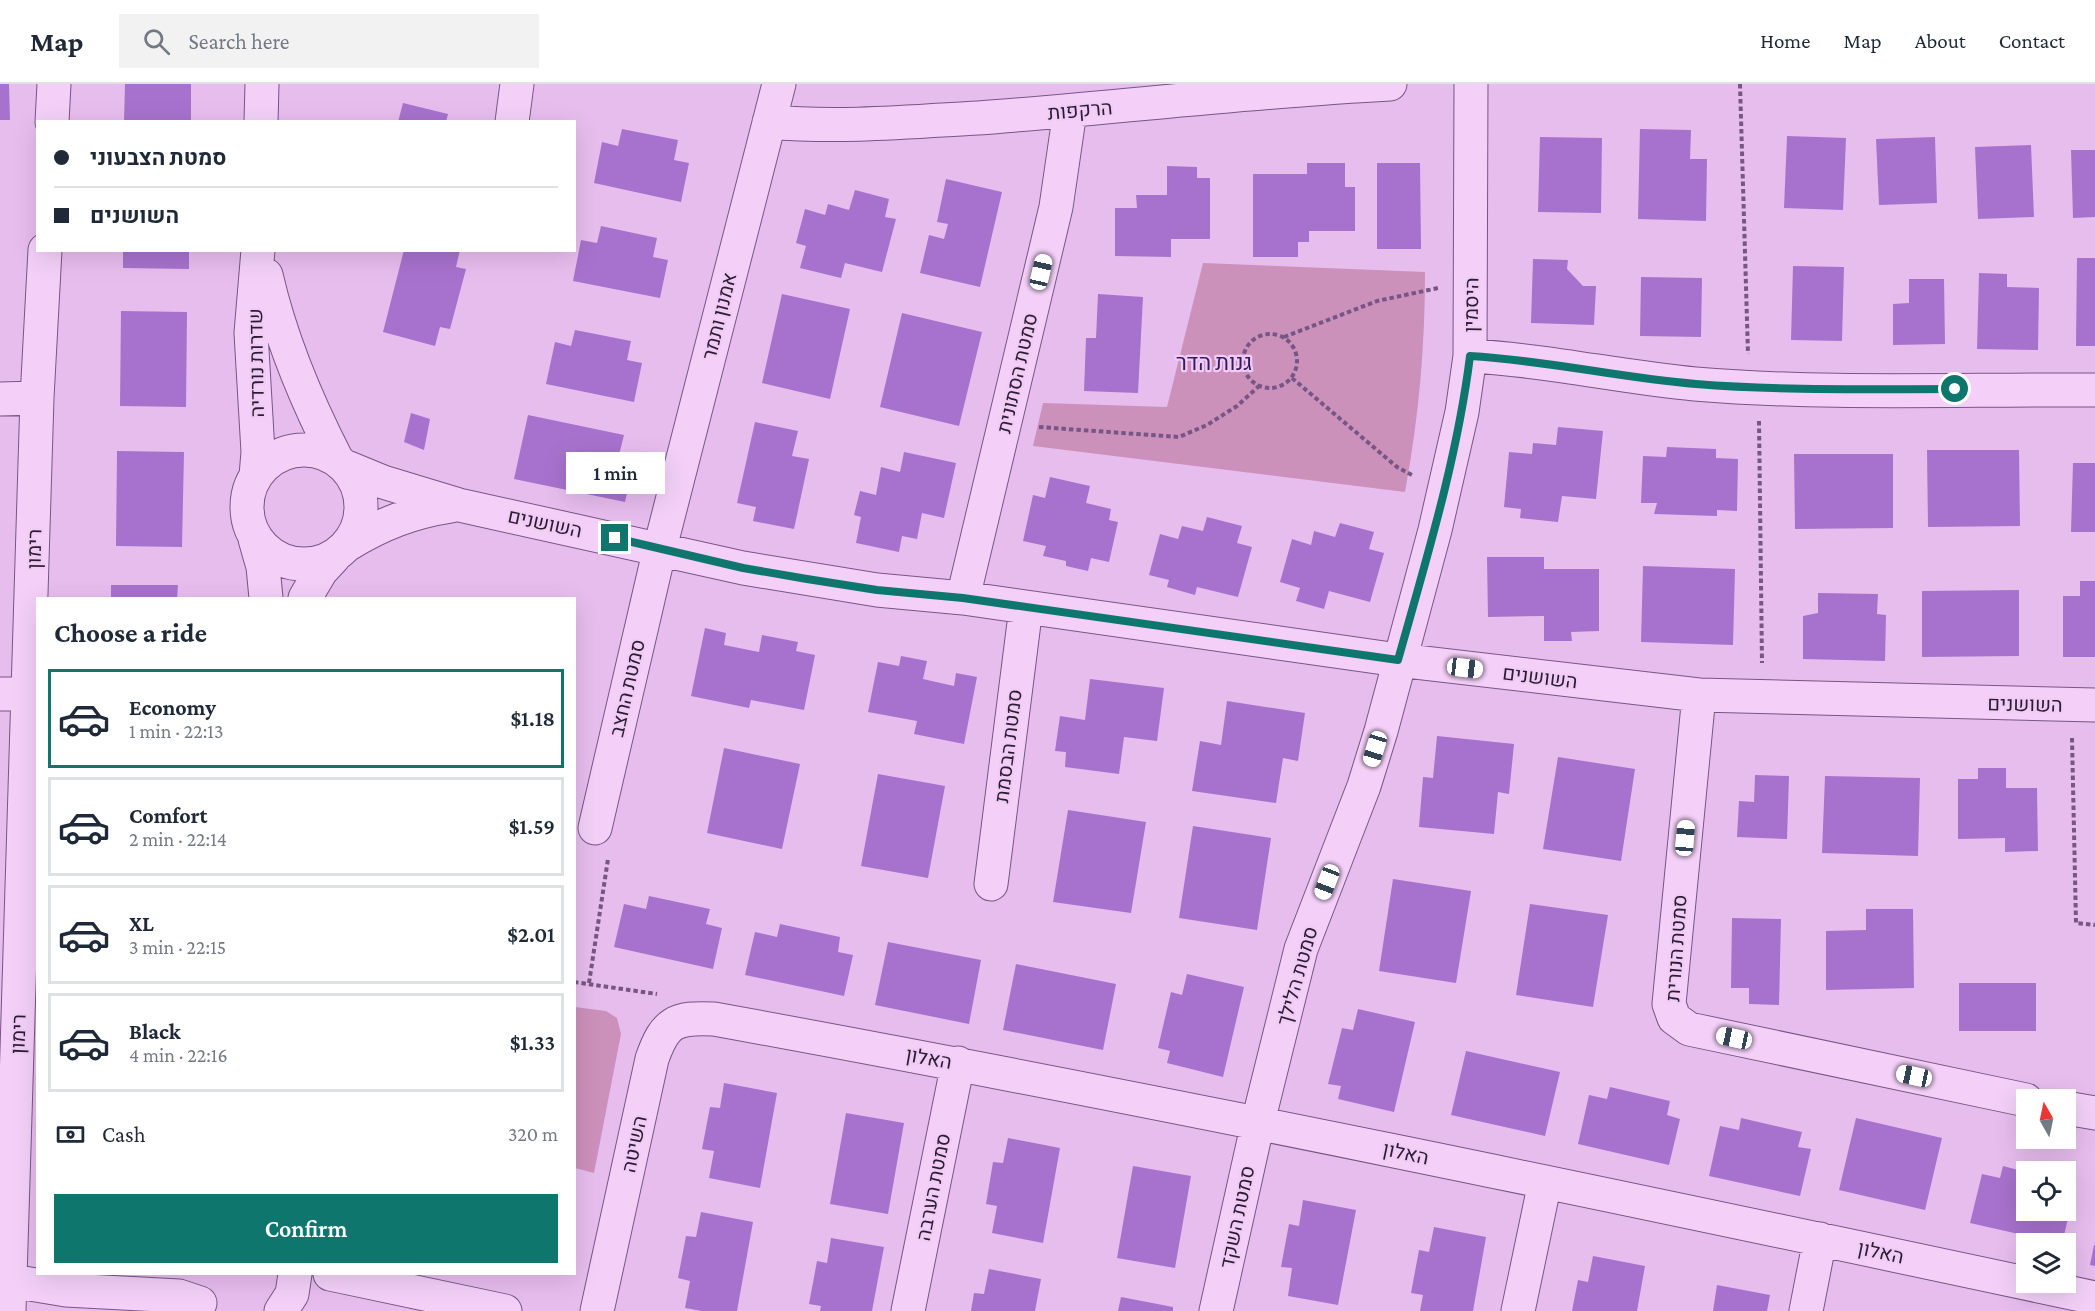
<!DOCTYPE html>
<meta charset="utf-8">
<style>
:root{--surface:#fff;--page:#f2f2f3;--text:#1f2937;--muted:#747a83;--line:#e0e1e3;--accent:#0f766e}
body{margin:0;font-family:"Crimson Pro",Heebo,serif;background:var(--page);color:var(--text);height:100vh;display:flex;flex-direction:column;font-size:22px;white-space:nowrap}
*{box-sizing:border-box;margin:0}
p{font-size:20px;color:var(--muted)}
.icon{flex:none;width:33px;height:33px;fill:none;stroke:currentColor;stroke-width:2;stroke-linecap:round;stroke-linejoin:round}
.map{position:relative;flex:1;overflow:hidden}
.sheet{position:absolute;left:36px;top:513px;width:540px;height:678px;display:flex;flex-direction:column;background:var(--surface);border-radius:0px;box-shadow:0 6px 24px #0002}
.sheet>*{flex:none}
.guide{position:absolute;left:36px;top:36px;width:540px;height:132px;border-radius:0px;box-shadow:0 6px 24px #0002;display:grid;align-content:center;height:132px;padding:0 18px;background:var(--surface)}
.needle{width:39px;rotate:351deg}
.controls{position:absolute;left:2016px;top:1005px;display:grid;gap:12px}
.controls a{display:grid;place-items:center;width:60px;height:60px;border-radius:0px;background:var(--surface);box-shadow:0 6px 24px #0002;font-size:30px}
.end{position:absolute;width:27px;height:27px;margin:-14px;border:8px solid #0f766e;background:#fff;box-shadow:0 0 0 3px #fff}
.from{border-radius:50%}
.bubble{position:absolute;height:42px;border-radius:0px;background:var(--surface);box-shadow:0 6px 24px #0002;font-size:20px;font-weight:600;line-height:42px;text-align:center}
.car{position:absolute;width:18px;height:36px;margin:-18px -9px;border-radius:8px;box-shadow:0 0 4px 2px #0007;background:linear-gradient(#fff 24%,#345 0 40%,#fff 0 76%,#345 0 86%,#fff 0)}
.guide b{display:flex;align-items:center;gap:21px;height:57px;font-size:22px}
.guide b+b{border-top:2px solid var(--line)}
.guide i{width:15px;height:15px;background:var(--text)}
ul{padding:0;list-style:none}
li{display:flex;align-items:center;gap:18px;height:99px;margin:0 12px 9px;padding:0 6px;border:3px solid var(--line);border-radius:0px}
li div{flex:1}
li b{display:block;font-size:22px}
li em{font-style:normal;font-weight:600}
li.current{border-color:var(--accent)}
li>.icon{width:54px;height:54px;stroke-width:1.5}
h2{padding:0 18px;font-size:27px;line-height:72px}
.pay{display:flex;align-items:center;gap:15px;height:66px;padding:0 18px;font-size:22px}
.pay p{margin-inline-start:auto}
.button{display:flex;gap:12px;margin-top:auto;padding:12px 18px}
.button a{flex:1;height:69px;border-radius:0px;background:var(--accent);color:#fff;font-size:24px;font-weight:600;line-height:69px;text-align:center}
header{display:flex;align-items:center;gap:36px;box-sizing:border-box;height:84px;padding:0 30px;background:var(--surface);border-bottom:2px solid var(--line)}
header strong{font-size:28px}
nav{display:flex;gap:33px;margin-inline-start:auto;font-size:21px}
.search{width:420px;height:54px;background:var(--page);display:flex;align-items:center;gap:15px;box-sizing:border-box;padding:0 21px;border-radius:0px;color:var(--muted);font-size:22px}
.map>svg:first-child{display:block}
.green{fill:#cc91bb}
.building{fill:#a772cd}
.lines{fill:none;stroke-linecap:round;stroke-linejoin:round}
.minor-casing{stroke:#775686;stroke-width:35}
.path{stroke:#775686;stroke-width:4;stroke-dasharray:4.5 3;stroke-linecap:butt}
.minor{stroke:#f4d0f9;stroke-width:33}
.route{stroke:#0f766e;stroke-width:8}
.labels{text-anchor:middle;stroke-width:4.5;stroke-linejoin:round;paint-order:stroke}
.street-label{font-size:20px;fill:#2c1b35;stroke:#f0ccf5}
.quarter-label{font-size:22px;fill:#351a62;stroke:#f0ccf5}
</style>
<header>
<strong>Map</strong>
<div class="search"><svg class="icon" aria-label="search" viewBox="0 0 24 24"><circle cx="10" cy="10" r="6"/><path d="M15 15l6 6"/></svg>Search here</div>
<nav><a>Home</a><a>Map</a><a>About</a><a>Contact</a></nav>
</header>
<div class="map">
<svg width="2095" height="1227" viewBox="0 0 2095 1227">
<rect width="100%" height="100%" fill="#e7bdee"/>
<path class="green" d="M1203,179L1425,188C1425,264 1419,332 1405,408L1033,362L1043,319L1167,323Z
M575,923L606,927L617,934L621,950L594,1089L575,1084Z"/>
<path class="building" d="M0,0H9L10,36H0Z
M125,0H191V38H124Z
M403,19L448,30L446,38H398Z
M622,45L678,56L674,76L689,79L681,118L594,99L602,58L618,62Z
M1640,45L1691,46L1690,75H1707L1706,137L1638,135Z
M1787,52L1846,54L1843,126L1784,124Z
M1540,53L1602,54L1601,129L1538,128Z
M1935,53L1937,119L1879,121L1876,55Z
M2031,61L2034,133L1978,135L1975,63Z
M2071,66H2095V133L2073,134Z
M1307,79H1345V103H1355V147H1309V158H1298V173H1253V90H1307Z
M1377,79H1420L1421,165H1377Z
M1167,82L1197,83V94H1210V155H1171V173L1115,172V124H1137L1136,111H1167Z
M946,95L1002,108L980,203L920,189L929,151L944,155L948,140L937,138Z
M855,106L889,115L885,133L896,135L882,188L845,179L841,194L800,184L806,162L796,159L805,125L825,131L828,120L849,126Z
M601,142L657,154L653,173L668,176L660,214L573,197L581,156L597,159Z
M123,166H189V185L123,184Z
M404,166H460L456,183L466,185L450,245L440,243L435,262L383,248Z
M2077,174H2095V262H2076Z
M1533,175L1568,176L1567,185L1583,202H1596L1594,241L1531,239Z
M1793,182L1844,183L1842,257L1791,256Z
M1979,189L2007,190V203L2039,204L2038,266L1977,265Z
M1641,193L1702,194L1701,253L1640,252Z
M1909,195H1944L1945,260L1893,261V220L1909,219Z
M782,210L850,225L830,315L762,299Z
M1098,210L1143,213L1138,309L1084,307L1086,254H1096Z
M121,227L187,228L186,323L120,322Z
M902,229L982,248L959,342L880,323Z
M575,246L631,257L627,276L642,279L634,318L546,300L555,258L571,262Z
M411,329L430,335L424,366L404,358Z
M528,331L624,351L618,375L634,378L625,418L514,395Z
M755,338L798,347L792,372L809,375L794,445L753,437L756,423L737,419Z
M1558,343L1603,347L1596,415L1562,412L1558,438L1520,434L1521,425L1504,423L1509,368L1532,370L1533,359L1556,361Z
M1667,363L1716,365V374L1738,375L1737,427L1717,426V432L1654,430L1657,419H1641L1643,372L1666,373Z
M1927,366H2019L2020,442L1928,443Z
M117,367L184,368L182,463L116,462Z
M904,368L956,379L944,434L922,429L917,455L902,452L899,468L856,459L861,433L854,431L860,407L876,411L881,383L900,388Z
M1794,370H1893V444L1795,445Z
M2073,379H2095V448H2071Z
M1050,393L1090,402L1086,419L1111,425L1109,436L1118,438L1109,478L1091,474L1088,487L1066,482V477L1043,472L1046,462L1023,457L1033,411L1045,414Z
M1207,433L1242,442L1237,459L1252,463L1238,513L1197,503L1195,511L1167,503L1169,496L1149,491L1160,450L1178,455L1182,442L1203,447Z
M1340,439L1374,448L1369,465L1384,469L1370,518L1329,507L1324,525L1296,517L1300,504L1280,498L1292,455L1311,461L1314,447L1335,453Z
M1487,473H1544V485H1599V547L1571,548L1572,557H1544V532L1488,533Z
M1643,482L1735,485L1733,561L1641,558Z
M2080,497H2095V573H2063V512H2080Z
M111,501H178L177,514H111Z
M2019,506V572L1922,573V507Z
M1818,509L1878,510L1877,530L1886,531L1885,577L1803,575V532L1818,529Z
M705,544L726,549L724,561L759,568L762,551L798,558L796,567L815,571L804,626L751,616L749,624L691,612Z
M901,572L927,577L923,595L954,602L956,589L977,593L964,660L914,650L917,637L868,628L878,578L899,582Z
M1090,595L1164,604L1157,657L1124,653L1119,690L1065,683L1066,668L1055,667L1060,632L1085,636Z
M1227,617L1305,629L1298,677L1283,674L1276,719L1192,707L1200,657L1221,661Z
M1437,652L1514,660L1509,710L1498,708L1494,750L1419,743L1423,693L1433,694Z
M724,664L800,680L782,765L707,749Z
M1558,673L1635,685L1621,777L1543,765Z
M1978,684H2006V704H2037L2038,767L2005,768V754L1958,755V695H1978Z
M878,690L945,702L928,794L861,782Z
M1755,691L1789,692L1787,755L1737,753L1739,717L1754,718Z
M1825,692L1920,694L1918,772L1822,769Z
M1068,726L1146,738L1131,829L1053,818Z
M1193,742L1271,754L1257,846L1179,834Z
M1393,795L1471,807L1456,899L1379,887Z
M649,812L710,825L706,840L722,844L713,885L614,863L624,820L646,825Z
M1530,820L1608,831L1593,923L1516,911Z
M1866,825H1913L1914,904L1826,906V847L1866,846Z
M1732,834L1781,835L1779,921L1749,920V904H1731Z
M780,840L840,853L838,868L853,871L844,912L745,891L755,848L777,853Z
M888,858L981,876L969,940L875,921Z
M1016,880L1116,900L1103,966L1003,946Z
M1187,890L1244,903L1223,993L1167,979L1170,967L1158,964L1171,908L1182,911Z
M1959,899H2036V947H1959Z
M1358,925L1415,938L1394,1028L1338,1015L1341,1002L1328,1000L1342,944L1353,946Z
M1466,967L1560,988L1545,1052L1451,1031Z
M724,999L777,1009L760,1104L709,1094L714,1067L702,1065L710,1023L720,1024Z
M1610,1003L1670,1017L1667,1031L1680,1035L1669,1081L1578,1060L1589,1011L1607,1015Z
M846,1029L904,1039L888,1130L830,1120Z
M1741,1034L1802,1048L1798,1063L1811,1065L1800,1112L1709,1092L1720,1042L1739,1046Z
M1856,1034L1942,1054L1925,1126L1839,1106Z
M1008,1054L1060,1064L1043,1159L992,1149L997,1122L986,1120L993,1078L1003,1079Z
M1133,1082L1191,1092L1175,1184L1117,1174Z
M2003,1082L2026,1088V1126H2066V1112L2073,1113L2062,1160L1970,1139L1982,1090L2000,1094Z
M1303,1116L1356,1126L1338,1221L1288,1212L1292,1184L1281,1183L1289,1140L1299,1142Z
M701,1128L753,1138L737,1227H702L685,1224L690,1197L678,1194L686,1152L696,1153Z
M1434,1143L1486,1153L1473,1227H1420L1423,1211L1411,1209L1419,1166L1429,1168Z
M831,1154L884,1163L872,1227H820L821,1222L809,1220L817,1177L827,1179Z
M2094,1161H2095V1182L2090,1181Z
M1593,1172L1645,1182L1637,1227H1572L1578,1196L1588,1198Z
M989,1185L1041,1195L1035,1227H971L974,1209L984,1210Z
M1717,1201L1770,1211L1767,1227H1713Z
M1121,1213L1173,1223V1227H1118Z"/>
<g class="lines">
<defs>
<path id="minor" d="M52,38L54,0
M261,38L262,0
M512,38L517,0
M769,38C839,44 908,38 978,34C1115,24 1252,7 1390,0
M266,191C281,257 306,316 337,376
M1470,272C1546,276 1620,293 1695,300C1828,311 1962,305 2095,306
M0,315L37,314
M247 423a57 57 0 1 1 114 0a57 57 0 1 1-114 0Z
M344,382L383,398L459,421L743,484L877,506L963,514L1398,576L1699,611L2095,621
M256,392L258,368L251,249L258,166
M255,455L263,483L266,514
M347,461C381,440 412,428 451,422
M305,514L321,487L334,473
M963,514L1056,123L1070,27
M0,610L30,609
M1699,611L1669,920L1674,934L1689,945L2026,1016
M595,744L660,464L779,0
M991,800L1026,523
M2066,1024L2095,1029
M330,1190L505,1227
M0,1195L66,1206L179,1212L200,1219
M9,1227L37,314L45,166
M281,1227L292,1210L295,1190
M597,1227L652,975C665,938 675,933 714,935C1176,1019 1636,1116 2095,1214
M908,1227L958,979
M1216,1227L1258,1038L1301,865L1364,702L1381,647L1435,446L1462,328L1470,272L1471,0
M1518,1227L1545,1098
M1806,1227L1820,1155"/>
</defs>
<use href="#minor" class="minor-casing"/>
<path class="path" d="M1740,0L1748,270
M1243 277a27 27 0 1 1 54 0a27 27 0 1 1-54 0Z
M1284,253L1377,217L1438,204
M1292,294L1397,383L1412,391
M1759,337L1762,579
M1039,343L1179,353L1207,341L1237,322L1259,302
M2072,654L2076,839L2095,841
M574,898L657,910
M589,899L608,775"/>
<use href="#minor" class="minor"/>
</g>
<g class="lines">
<path class="route" d="M615,454L743,484L807,495L877,506L963,514L1398,576C1426,476 1457,376 1470,272C1546,276 1620,294 1696,300C1782,307 1869,305 1955,305"/>
</g>
<g class="labels">
<g class="street-label">
<text transform="translate(1080 26) rotate(-5)" y="7">הרקפות</text>
<text transform="translate(1471 221) rotate(-89)" y="7">היסמין</text>
<text transform="translate(719 232) rotate(-76)" y="7">אמנון ותמר</text>
<text transform="translate(256 279) rotate(-91)" y="7">שדרות נורדיה</text>
<text transform="translate(1017 289) rotate(-77)" y="7">סמטת הסתונית</text>
<text transform="translate(545 439) rotate(12)" y="7">השושנים</text>
<text transform="translate(34 465) rotate(-89)" y="7">רימון</text>
<text transform="translate(1540 593) rotate(7)" y="7">השושנים</text>
<text transform="translate(627 604) rotate(-77)" y="7">סמטת החצב</text>
<text transform="translate(2025 620) rotate(1)" y="7">השושנים</text>
<text transform="translate(1008 662) rotate(-83)" y="7">סמטת הבסמת</text>
<text transform="translate(1676 864) rotate(-86)" y="7">סמטת הנורית</text>
<text transform="translate(1297 892) rotate(-74)" y="7">סמטת הלילך</text>
<text transform="translate(18 950) rotate(-88)" y="7">רימון</text>
<text transform="translate(929 974) rotate(10)" y="7">האלון</text>
<text transform="translate(634 1060) rotate(-78)" y="7">השיטה</text>
<text transform="translate(1406 1069) rotate(12)" y="7">האלון</text>
<text transform="translate(933 1103) rotate(-79)" y="7">סמטת הערבה</text>
<text transform="translate(1237 1133) rotate(-78)" y="7">סמטת השקד</text>
<text transform="translate(1881 1168) rotate(12)" y="7">האלון</text>
</g>
<g class="quarter-label">
<text x="1214" y="286">גנות הדר</text>
</g>
</g>
</svg>
<div class="controls">
<a><svg class="needle" viewBox="-14 -14 28 28"><path d="M0-13l5 13h-10z" fill="#e53935"/><path d="M0 13l5-13h-10z" fill="#747a83"/></svg></a>
<a><svg class="icon" aria-label="locate" viewBox="0 0 24 24"><circle cx="12" cy="12" r="6"/><path d="M12 2v4M12 18v4M2 12h4M18 12h4"/></svg></a>
<a><svg class="icon" aria-label="layers" viewBox="0 0 24 24"><path d="M12 4l9 5-9 5-9-5zM3 14l9 5 9-5"/></svg></a>
</div>
<i class="end from" style="left:1955px;top:305px"></i>
<i class="end" style="left:615px;top:454px"></i>
<div class="bubble" style="left:566px;top:368px;width:99px">1 min</div>
<i class="car" style="left:1041px;top:188px;rotate:13deg"></i>
<i class="car" style="left:1465px;top:584px;rotate:97deg"></i>
<i class="car" style="left:1375px;top:665px;rotate:197deg"></i>
<i class="car" style="left:1685px;top:754px;rotate:5deg"></i>
<i class="car" style="left:1327px;top:798px;rotate:201deg"></i>
<i class="car" style="left:1734px;top:954px;rotate:282deg"></i>
<i class="car" style="left:1914px;top:992px;rotate:282deg"></i>
<div class="guide">
<b><i class="from"></i>סמטת הצבעוני</b>
<b><i></i>השושנים</b>
</div>
<section class="sheet">
<h2>Choose a ride</h2>
<ul>
<li class="current"><svg class="icon" aria-label="car" viewBox="0 0 24 24"><path d="M5 17H2v-5l4-1 3-4h7l3 4 3 1v5h-3M9 17h6M6 11h13"/><circle cx="7" cy="17" r="2"/><circle cx="17" cy="17" r="2"/></svg><div><b>Economy</b><p>1 min · 22:13</p></div><em>$1.18</em></li>
<li><svg class="icon" aria-label="car" viewBox="0 0 24 24"><path d="M5 17H2v-5l4-1 3-4h7l3 4 3 1v5h-3M9 17h6M6 11h13"/><circle cx="7" cy="17" r="2"/><circle cx="17" cy="17" r="2"/></svg><div><b>Comfort</b><p>2 min · 22:14</p></div><em>$1.59</em></li>
<li><svg class="icon" aria-label="car" viewBox="0 0 24 24"><path d="M5 17H2v-5l4-1 3-4h7l3 4 3 1v5h-3M9 17h6M6 11h13"/><circle cx="7" cy="17" r="2"/><circle cx="17" cy="17" r="2"/></svg><div><b>XL</b><p>3 min · 22:15</p></div><em>$2.01</em></li>
<li><svg class="icon" aria-label="car" viewBox="0 0 24 24"><path d="M5 17H2v-5l4-1 3-4h7l3 4 3 1v5h-3M9 17h6M6 11h13"/><circle cx="7" cy="17" r="2"/><circle cx="17" cy="17" r="2"/></svg><div><b>Black</b><p>4 min · 22:16</p></div><em>$1.33</em></li>
</ul>
<div class="pay"><svg class="icon" aria-label="cash" viewBox="0 0 24 24"><path d="M3 7h18v10H3z"/><circle cx="12" cy="12" r="2"/></svg>Cash<p>320 m</p></div>
<div class="button"><a>Confirm</a></div>
</section>
</div>
